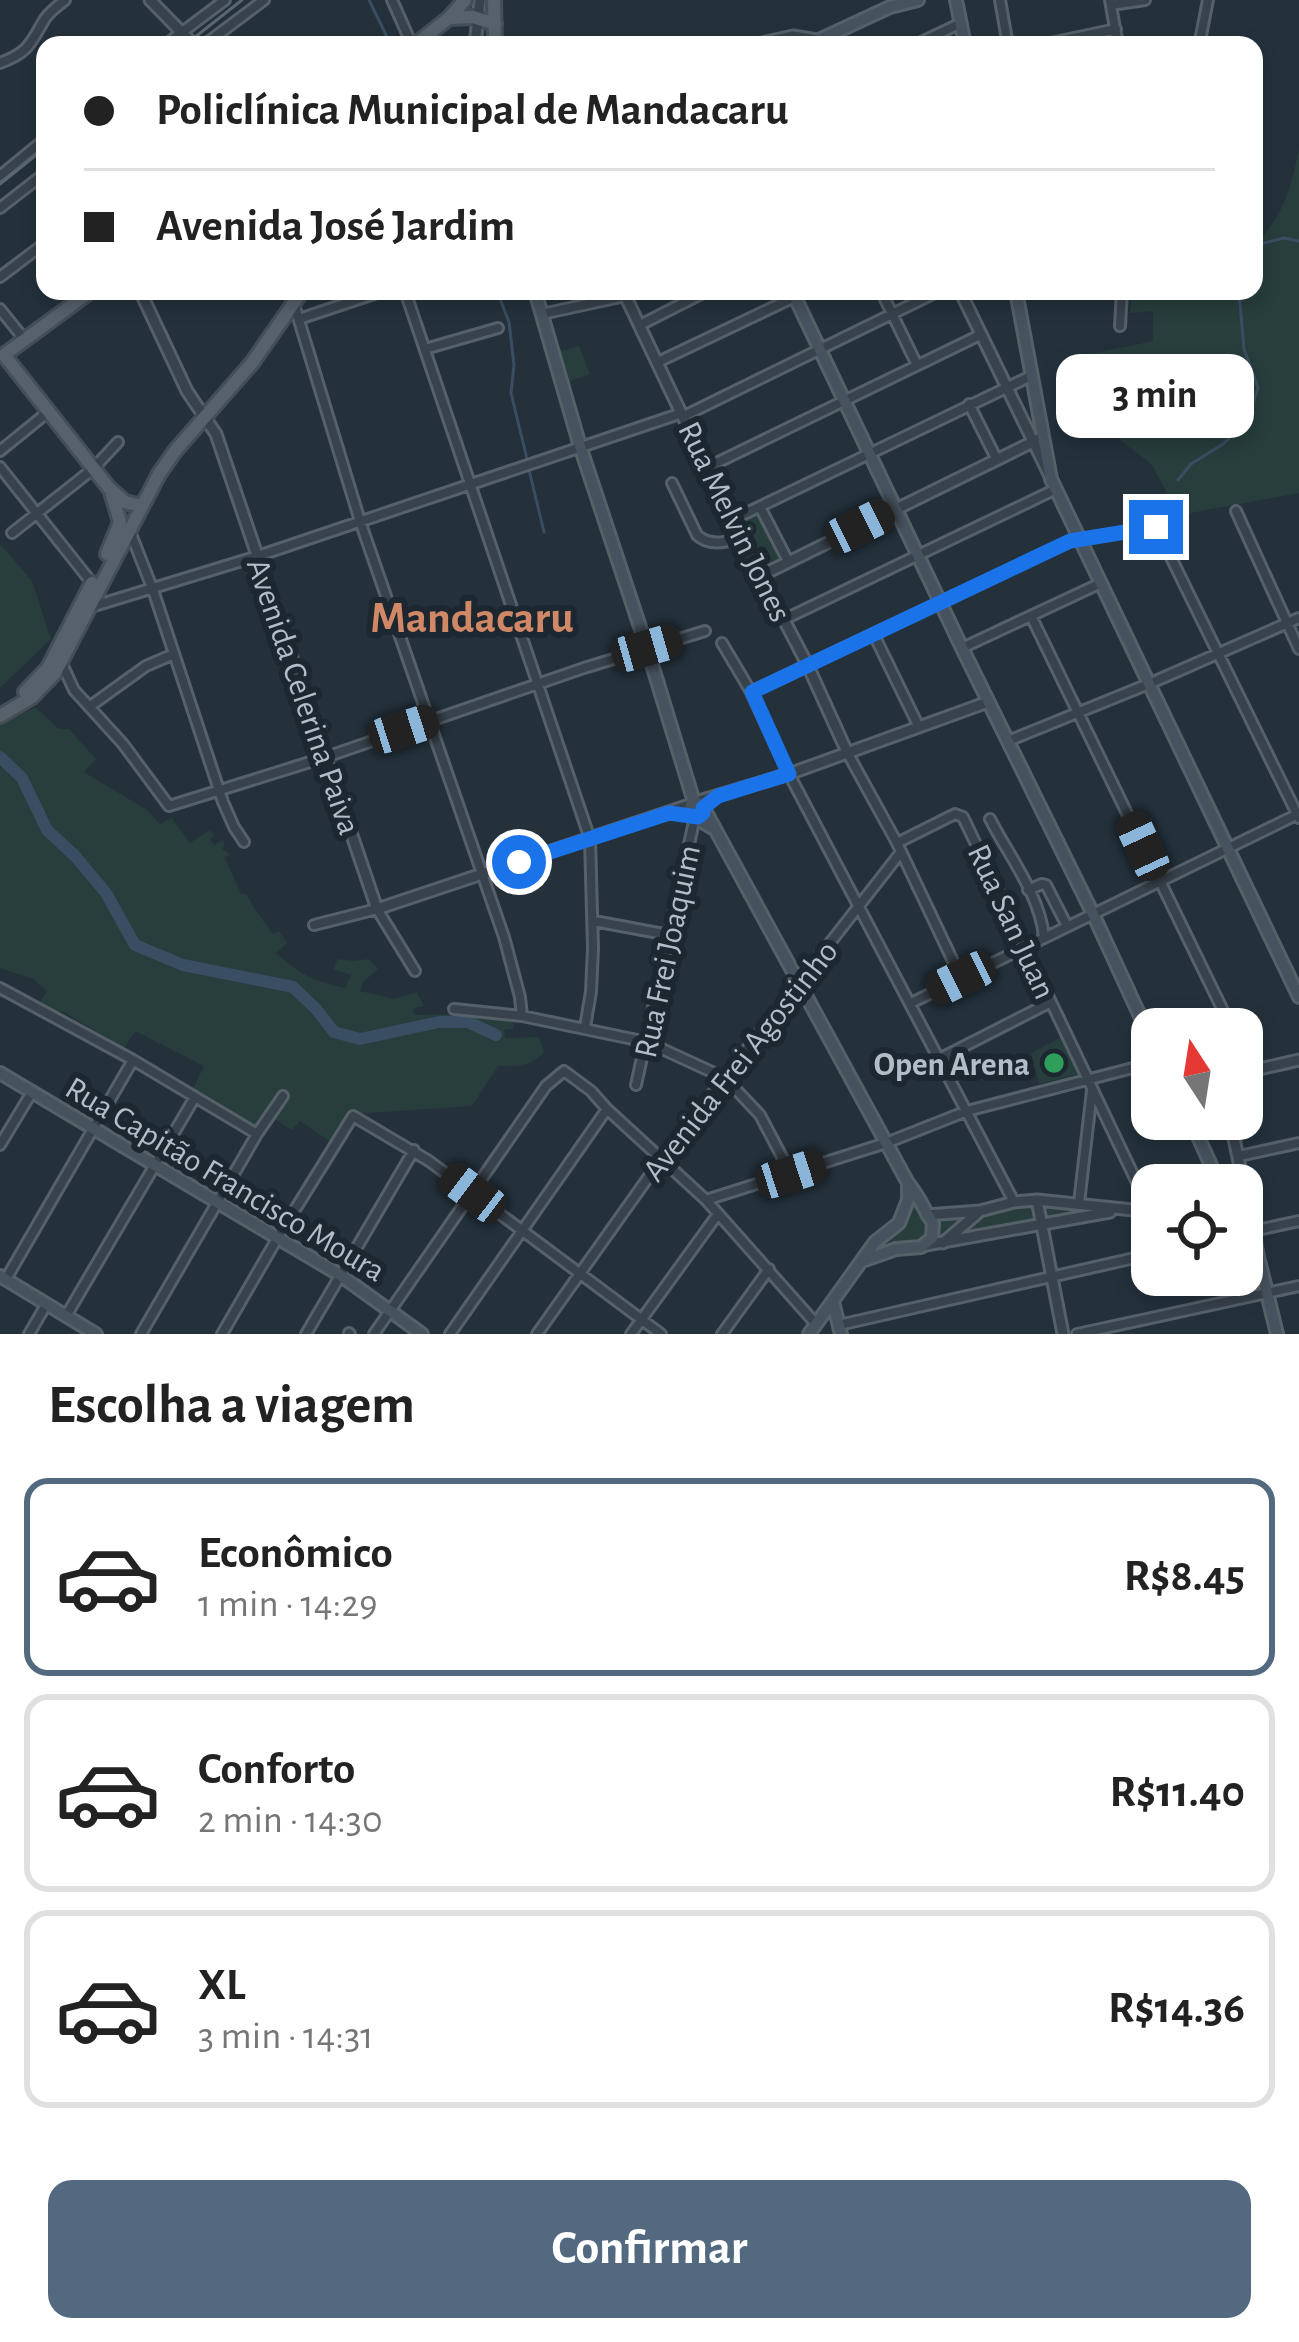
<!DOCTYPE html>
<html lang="pt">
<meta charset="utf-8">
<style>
:root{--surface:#fff;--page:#f2f2f2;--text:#222;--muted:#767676;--line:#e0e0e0;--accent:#526980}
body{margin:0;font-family:"Alegreya Sans",sans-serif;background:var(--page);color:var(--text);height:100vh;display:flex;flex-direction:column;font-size:45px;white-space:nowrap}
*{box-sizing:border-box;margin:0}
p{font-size:39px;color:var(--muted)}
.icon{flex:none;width:66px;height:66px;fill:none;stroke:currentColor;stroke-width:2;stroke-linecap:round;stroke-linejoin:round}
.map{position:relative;height:1334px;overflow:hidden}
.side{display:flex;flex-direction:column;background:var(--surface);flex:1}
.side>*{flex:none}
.hud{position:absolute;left:36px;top:36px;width:1227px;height:264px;border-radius:24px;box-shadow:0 6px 18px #0003;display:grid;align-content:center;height:264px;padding:0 48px;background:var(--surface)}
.needle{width:78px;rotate:348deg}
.buttons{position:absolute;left:1131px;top:1008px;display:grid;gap:24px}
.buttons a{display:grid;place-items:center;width:132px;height:132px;border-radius:24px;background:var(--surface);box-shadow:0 6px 18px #0003;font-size:60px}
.end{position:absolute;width:54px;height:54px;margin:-27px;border:15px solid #1a73e8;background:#fff;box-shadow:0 0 0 6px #fff}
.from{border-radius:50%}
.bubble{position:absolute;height:84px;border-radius:24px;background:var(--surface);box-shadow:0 6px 18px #0003;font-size:39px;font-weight:700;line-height:84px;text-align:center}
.car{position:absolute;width:36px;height:72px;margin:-36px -18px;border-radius:15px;box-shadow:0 0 9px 3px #0007;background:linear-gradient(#222 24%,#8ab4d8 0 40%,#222 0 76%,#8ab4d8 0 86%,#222 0)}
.hud b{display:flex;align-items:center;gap:42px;height:114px;font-size:45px}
.hud b+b{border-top:3px solid var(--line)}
.hud i{width:30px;height:30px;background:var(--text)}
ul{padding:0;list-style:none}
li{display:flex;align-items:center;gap:36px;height:198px;margin:0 24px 18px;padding:0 24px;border:6px solid var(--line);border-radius:24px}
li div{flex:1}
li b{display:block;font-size:45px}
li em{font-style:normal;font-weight:700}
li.active{border-color:var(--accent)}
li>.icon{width:108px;height:108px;stroke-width:1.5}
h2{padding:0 48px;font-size:54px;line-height:144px}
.cta{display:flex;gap:24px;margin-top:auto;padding:24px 48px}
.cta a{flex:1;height:138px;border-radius:24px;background:var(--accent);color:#fff;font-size:48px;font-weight:700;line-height:138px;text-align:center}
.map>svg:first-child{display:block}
.green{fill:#273e3d}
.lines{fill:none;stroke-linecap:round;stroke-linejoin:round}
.stream{stroke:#394e62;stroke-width:3}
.river{stroke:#394e62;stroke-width:12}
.minor-casing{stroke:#566069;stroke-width:14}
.tertiary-casing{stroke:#566069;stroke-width:15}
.secondary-casing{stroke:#566069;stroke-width:16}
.primary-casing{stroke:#444e57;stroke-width:18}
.minor{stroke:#38424c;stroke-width:8}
.tertiary{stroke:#38424c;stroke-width:9}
.secondary{stroke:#46525e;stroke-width:10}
.primary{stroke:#56616c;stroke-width:12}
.tram{stroke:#5a6772;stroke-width:3}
.route{stroke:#1a73e8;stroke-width:15}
.leisure-dot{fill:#2e9e5b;stroke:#1d2730;stroke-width:4.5}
.labels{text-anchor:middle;stroke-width:12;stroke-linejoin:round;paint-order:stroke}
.street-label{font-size:33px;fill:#b3bdc7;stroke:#1d2730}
.poi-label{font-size:33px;font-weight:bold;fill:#b3bdc7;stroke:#1d2730;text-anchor:end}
.district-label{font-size:45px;font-weight:bold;fill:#d08866;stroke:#1d2730}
</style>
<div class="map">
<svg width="1299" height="1334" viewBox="0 0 1299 1334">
<rect width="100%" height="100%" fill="#24313b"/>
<path class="green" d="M1299,150V493L1179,515L1152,465L1100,424L1086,355L1153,341V311L1130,313L1132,291H1254V246C1285,213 1289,193 1299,150Z
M579,346L590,374L570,381L560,352Z
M760,507L788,561L761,573L732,520Z
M0,544L32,581L51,639L0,688Z
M35,707L59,729H69L96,759L84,772L147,810L160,824L172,818L190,843L210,830L214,836L210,839L214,845L223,840L225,845L222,849L230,854L225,858L241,894H246L256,911L273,934L279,931L287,943L276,953C301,975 314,981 345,988L351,975L333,969L338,959L353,961L369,959L378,969L363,982L360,991L395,999L417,992L424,1006L413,1009L414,1015L484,1014L513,1023L514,1028L504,1030L505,1038L539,1037L544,1053C528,1067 518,1067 498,1066L472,1106L354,1114L334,1144L300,1121L292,1130L273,1118L287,1093L281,1092L257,1128L193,1089L204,1066L135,1031L124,1048L62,1011L58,1017L38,1005L47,991L33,979L0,968V725Z
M1062,1037L1079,1074L1039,1084L1031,1053Z
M913,1193L923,1216H979L1015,1207L1042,1205L1096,1210L874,1252Z"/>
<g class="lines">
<path class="stream" d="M369,0L391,45
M1254,253L1260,244L1284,238L1299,241
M497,291L509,322L514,365L511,393L527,459
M529,470L544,532
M1178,480L1191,464L1223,444L1247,421L1258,388L1244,349L1239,291"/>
<path class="river" d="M0,757L22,778L47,830L75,856L106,893L135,945L183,965L293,987L316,1009L334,1032L360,1039L439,1022H468L496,1035"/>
<defs>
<path id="minor" d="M392,0L412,45
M1000,0L1008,45
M1110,0L1118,45
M1111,5L1145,0
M1200,41L1208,0
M165,45L225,0
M204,45L264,0
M915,45L961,23
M1041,45L1116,29
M0,63C27,53 30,45 43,22C48,12 57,7 65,0
M0,176L45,139
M0,208L45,173
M0,277L45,243
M405,291L590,839L593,948L591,992L585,1027
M881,291L917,365
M294,304L360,521L504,937L520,997L522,1016
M0,309L24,339
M542,314L625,296
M299,319L383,291
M640,325L707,291
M1120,326L1122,291
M425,349L498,328
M658,362L807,291
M969,404L997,460
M684,416L939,291
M0,451L48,412
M0,467L92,583
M706,468L980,335
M672,483L697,535C710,547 726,542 742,538
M760,507L788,561
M1236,511L1299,649
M732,520L1031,376
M129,529L153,590L223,802L234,827L244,842
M12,533L93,469L118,442
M91,607L258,556L682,413
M1031,616L1232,1029
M785,619L1056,489
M874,635L919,727
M722,643L751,692L789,774L1014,1202
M962,648L1101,583
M62,664L74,690L123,744L169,806L326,757L584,668L705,631
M751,692L1070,541L1156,527L1299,818
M89,707L146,666L174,654
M1008,741L1151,683L1299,618
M847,752L897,843L961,978
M990,819C1009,856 1040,895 1044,937
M897,843L955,814L963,817L1151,1212
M1028,890L1042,884L1046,885L1067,926
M594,921L669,935
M314,925L377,909L415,971
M0,988L133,1060L257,1134
M911,1003L1298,814
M454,1009L522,1016L647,1042L725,1078L760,1115L791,1174
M1242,1051L1252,1071
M939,1059L1051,1002
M636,1085L695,817
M0,1145L32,1092
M1239,1156L1299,1143
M706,1200L886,1143L967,1111L1152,1063
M1079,1203L1092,1091
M1248,1232L1299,1221
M6,1279L133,1060
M66,1316L195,1097
M839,1325L1152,1254
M349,1333L350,1334
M29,1334L46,1305
M141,1334L257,1134L283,1096
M222,1334L278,1237L353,1116L429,1161L661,1334
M306,1334L414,1150
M374,1334L546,1086L564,1071L591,1091L607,1109L706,1200L816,1324
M450,1334L607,1109
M537,1334L662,1158L901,852
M631,1334L718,1214
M722,1334L769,1269
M1077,1334L1299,1286"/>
<path id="tertiary" d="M150,0L194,45
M475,45L480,0
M753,45L793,36L817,40
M140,291L187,391L216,434L377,909L689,805
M623,291L732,520L808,666L847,752
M960,291L1049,474
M762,575L1043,437
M696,802L789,774L988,702
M1242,1073L1299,1060
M1230,1119L1259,1259
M1037,1200L1063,1334
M927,1215L980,1211L1014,1202L1037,1200L1152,1212
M943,1243L980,1211
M926,1245L1110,1212"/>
<path id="secondary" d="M956,0L965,45
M808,45L890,7L918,0
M535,291L580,446L647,648L694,802
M792,291L962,648L1093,914L1152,1042
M1016,291L1051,479L1299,997
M714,829L689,814L691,804L696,802L702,805L908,1183C919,1196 924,1210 933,1223L932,1238L921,1247L896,1249L865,1260
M0,1073L340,1275L422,1334
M1190,1119L1220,1185
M1242,1230L1260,1264L1277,1334
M0,1276L96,1334
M833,1302L841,1334
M809,1334L875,1242L899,1223L908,1200V1183"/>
<path id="primary" d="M494,0L495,45
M450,18L473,17L495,24
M415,45L449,18L465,0
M91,291L4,355L109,488L125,502L141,506
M107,554L120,522L112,495
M25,692L48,668L92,583
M0,716L32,697L55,673L159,474L175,451L252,363L302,291"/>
</defs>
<use href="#minor" class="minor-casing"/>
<use href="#tertiary" class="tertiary-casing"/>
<use href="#secondary" class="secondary-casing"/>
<use href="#primary" class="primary-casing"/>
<use href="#minor" class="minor"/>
<use href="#tertiary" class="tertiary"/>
<use href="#secondary" class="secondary"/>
<use href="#primary" class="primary"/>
<path class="tram" d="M185,45L242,0
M0,184L45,148"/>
</g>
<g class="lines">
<path class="route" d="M519,862L669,813L698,817L703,813V808L718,796L789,774L752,692L1070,541L1156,527"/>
</g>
<circle class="leisure-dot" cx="1054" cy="1063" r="12"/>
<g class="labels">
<g class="street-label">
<text transform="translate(736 521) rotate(64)" y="12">Rua Melvin Jones</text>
<text transform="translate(305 696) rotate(71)" y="12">Avenida Celerina Paiva</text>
<text transform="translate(1013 921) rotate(65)" y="12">Rua San Juan</text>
<text transform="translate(666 951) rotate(-78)" y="12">Rua Frei Joaquim</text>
<text transform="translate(739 1060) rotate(-52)" y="12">Avenida Frei Agostinho</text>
<text transform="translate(226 1178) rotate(31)" y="12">Rua Capitão Francisco Moura</text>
</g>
<g class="poi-label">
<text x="1030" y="1075">Open Arena</text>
</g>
<g class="district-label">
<text x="472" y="632">Mandacaru</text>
</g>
</g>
</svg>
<div class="buttons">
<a><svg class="needle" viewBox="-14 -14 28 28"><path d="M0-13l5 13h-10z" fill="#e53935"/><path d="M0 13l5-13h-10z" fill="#767676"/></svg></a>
<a><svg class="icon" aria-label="locate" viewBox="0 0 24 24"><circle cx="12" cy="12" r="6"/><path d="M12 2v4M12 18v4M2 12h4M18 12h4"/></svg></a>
</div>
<i class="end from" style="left:519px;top:862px"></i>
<i class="end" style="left:1156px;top:527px"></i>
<div class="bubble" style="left:1056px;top:354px;width:198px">3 min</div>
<i class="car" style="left:860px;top:526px;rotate:64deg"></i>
<i class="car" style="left:647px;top:648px;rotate:74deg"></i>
<i class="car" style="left:404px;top:729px;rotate:72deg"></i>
<i class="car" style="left:1143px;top:846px;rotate:335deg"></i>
<i class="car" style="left:961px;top:978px;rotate:244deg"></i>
<i class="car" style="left:791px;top:1174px;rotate:72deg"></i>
<i class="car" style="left:473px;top:1193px;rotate:307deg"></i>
<div class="hud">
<b><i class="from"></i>Policlínica Municipal de Mandacaru</b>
<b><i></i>Avenida José Jardim</b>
</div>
</div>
<section class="side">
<h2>Escolha a viagem</h2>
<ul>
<li class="active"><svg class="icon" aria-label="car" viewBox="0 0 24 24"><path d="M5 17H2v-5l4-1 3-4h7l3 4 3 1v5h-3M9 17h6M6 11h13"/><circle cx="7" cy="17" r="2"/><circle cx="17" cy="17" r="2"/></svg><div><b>Econômico</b><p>1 min · 14:29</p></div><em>R$8.45</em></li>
<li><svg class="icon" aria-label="car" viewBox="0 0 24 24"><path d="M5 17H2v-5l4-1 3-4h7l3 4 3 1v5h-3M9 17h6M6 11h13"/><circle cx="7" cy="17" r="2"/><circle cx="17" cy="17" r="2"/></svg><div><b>Conforto</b><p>2 min · 14:30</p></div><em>R$11.40</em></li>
<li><svg class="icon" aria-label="car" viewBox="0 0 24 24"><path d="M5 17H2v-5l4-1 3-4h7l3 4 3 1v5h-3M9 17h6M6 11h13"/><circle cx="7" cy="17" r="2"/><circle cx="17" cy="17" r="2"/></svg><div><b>XL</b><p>3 min · 14:31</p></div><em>R$14.36</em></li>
</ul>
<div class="cta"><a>Confirmar</a></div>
</section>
